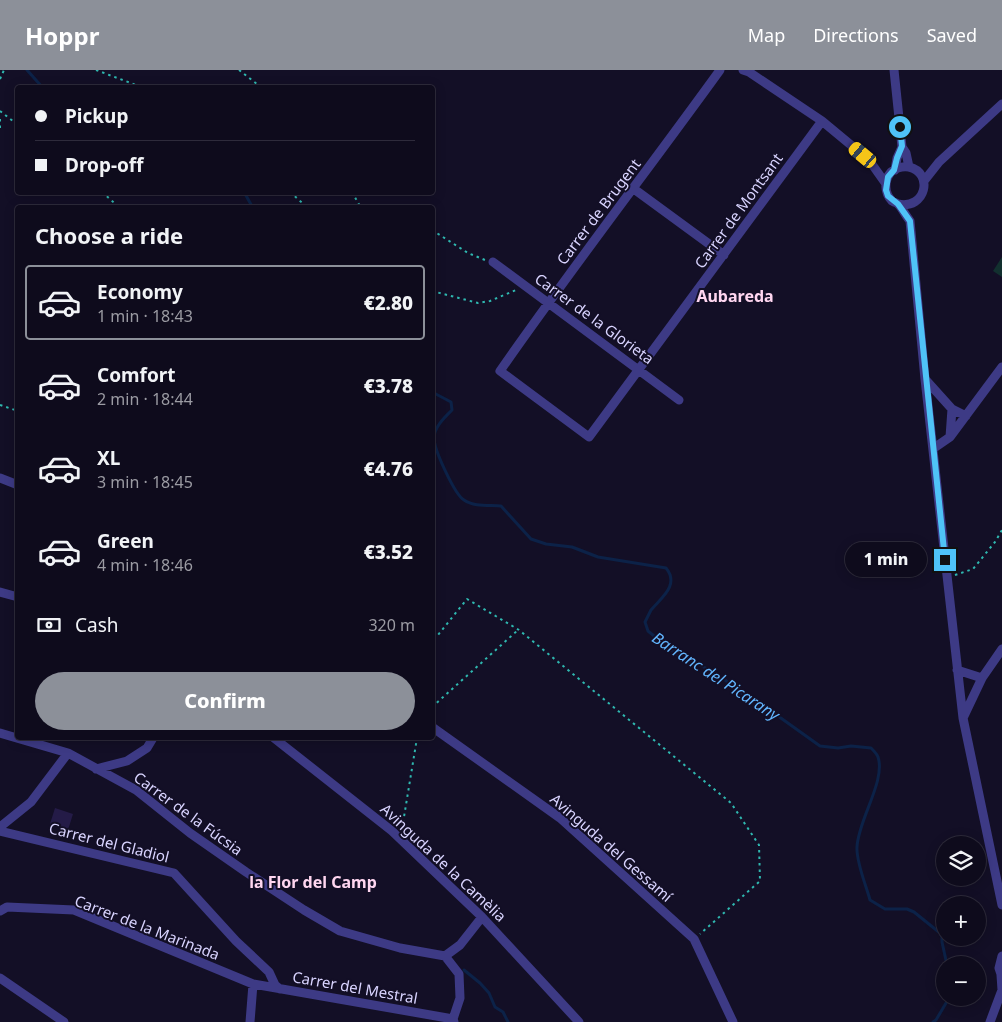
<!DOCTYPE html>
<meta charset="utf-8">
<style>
:root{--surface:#0e0b1c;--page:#1c1929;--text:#f1f3f6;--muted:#9b9ba3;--line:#2e2b3b;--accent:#8c9099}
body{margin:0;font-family:"Noto Sans",sans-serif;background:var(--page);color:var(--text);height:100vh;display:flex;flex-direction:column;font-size:19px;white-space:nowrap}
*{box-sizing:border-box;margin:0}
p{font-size:16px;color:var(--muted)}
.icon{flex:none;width:28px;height:28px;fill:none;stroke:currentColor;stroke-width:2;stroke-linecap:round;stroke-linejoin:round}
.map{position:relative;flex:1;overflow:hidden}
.panel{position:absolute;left:15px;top:135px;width:420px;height:535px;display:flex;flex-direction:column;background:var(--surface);border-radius:5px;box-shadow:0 2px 12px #0003,0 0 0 1px var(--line)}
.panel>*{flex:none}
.top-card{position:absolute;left:15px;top:15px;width:420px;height:110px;border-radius:5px;box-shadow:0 2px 12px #0003,0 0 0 1px var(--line);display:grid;align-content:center;height:110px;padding:0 20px;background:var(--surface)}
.fabs{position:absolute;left:936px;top:766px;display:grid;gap:10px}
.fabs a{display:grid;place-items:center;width:50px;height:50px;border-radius:50%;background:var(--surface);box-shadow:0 2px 12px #0003,0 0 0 1px var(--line);font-size:25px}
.end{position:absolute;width:22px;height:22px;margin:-11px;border:6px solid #4fc3f7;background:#111;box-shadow:0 0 0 2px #111}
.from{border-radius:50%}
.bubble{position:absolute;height:35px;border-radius:18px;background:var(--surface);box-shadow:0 2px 12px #0003,0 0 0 1px var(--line);font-size:16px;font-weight:800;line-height:35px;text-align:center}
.car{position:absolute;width:15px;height:30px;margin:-15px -8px;border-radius:6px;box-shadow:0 0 4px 1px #0007;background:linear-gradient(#f5c518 24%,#345 0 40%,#f5c518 0 76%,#345 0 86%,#f5c518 0)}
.top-card b{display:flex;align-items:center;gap:18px;height:48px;font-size:19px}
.top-card b+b{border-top:1px solid var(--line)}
.top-card i{width:12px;height:12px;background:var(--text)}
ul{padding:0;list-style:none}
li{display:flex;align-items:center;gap:15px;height:75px;margin:0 10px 8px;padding:0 10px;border:2px solid transparent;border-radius:5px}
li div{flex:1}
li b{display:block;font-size:19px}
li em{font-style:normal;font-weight:800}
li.current{border-color:var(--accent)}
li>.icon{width:45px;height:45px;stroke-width:1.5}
h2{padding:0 20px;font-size:22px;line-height:60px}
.pay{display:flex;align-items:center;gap:12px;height:55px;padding:0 20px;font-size:19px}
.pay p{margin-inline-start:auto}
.primary-button{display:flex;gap:10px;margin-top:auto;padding:10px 20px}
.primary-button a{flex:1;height:58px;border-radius:30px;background:var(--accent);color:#fff;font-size:20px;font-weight:800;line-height:58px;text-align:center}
header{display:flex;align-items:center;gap:30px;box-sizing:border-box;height:70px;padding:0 25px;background:var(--accent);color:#fff}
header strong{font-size:24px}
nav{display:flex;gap:28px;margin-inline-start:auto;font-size:18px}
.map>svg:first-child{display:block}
.green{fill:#12302f}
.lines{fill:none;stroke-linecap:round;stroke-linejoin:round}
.stream{stroke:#0c2248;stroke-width:3}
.building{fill:#241b47}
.path{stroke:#2fb8b0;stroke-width:2;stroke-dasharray:2.5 4;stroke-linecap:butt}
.minor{stroke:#3d3a85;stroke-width:9}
.route{stroke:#4fc3f7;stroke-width:6}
.labels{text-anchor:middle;stroke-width:4;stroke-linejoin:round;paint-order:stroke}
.street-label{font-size:15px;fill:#d9d4ff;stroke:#130f26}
.neighbourhood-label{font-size:16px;font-weight:bold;fill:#ffd6f0;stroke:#130f26}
.water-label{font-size:16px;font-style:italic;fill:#62b6ff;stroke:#130f26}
</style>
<header>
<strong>Hoppr</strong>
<nav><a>Map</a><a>Directions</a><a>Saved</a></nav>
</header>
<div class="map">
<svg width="1002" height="952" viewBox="0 0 1002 952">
<rect width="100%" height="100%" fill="#130f26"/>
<path class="green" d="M1002,187V207L993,201Z"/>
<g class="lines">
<path class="stream" d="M27,0L43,18
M244,122L253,138
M432,322L451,332L452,340C445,347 434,357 434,368C434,380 455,425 464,430C474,437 489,435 501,436L531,469L546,474L572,477L598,487L666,498C680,515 661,528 651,540C649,544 647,548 645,552L648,561L676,584L702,596L725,610L744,625L764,636L820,676L838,678L851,676L871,678C873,680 877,684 878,687C886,711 858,750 857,777C856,792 866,815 870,830L885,839H907L914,842L940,863L942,867V872L947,895
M464,900L480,913L489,923L495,937L503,942L508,952
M933,952L936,950L949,928"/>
</g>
<path class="building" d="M55,738L73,744L68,760L50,754Z"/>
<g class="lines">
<path class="path" d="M96,0L144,18
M239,0L262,18
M0,9L4,0
M0,41L18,55
M0,49V62
M102,122L120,138
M290,122L308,138
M352,122L361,138
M432,160L468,183L485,190
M432,221L478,233L490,231L516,220
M0,335L18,341
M955,505L973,499L995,472L1002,460
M432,566L438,565L467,529L519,560L731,733L759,775L760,811L700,864
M432,637L518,560
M402,759L417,668"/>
<path class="minor" d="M720,0C647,101 571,199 500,301L589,367L822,51
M743,0L749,2L822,51L869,90L886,114
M894,0L902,77L906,83L909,97
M895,100L897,88L902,77
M924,111L939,92L1002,34
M634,119L724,185
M898,134C926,140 934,103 909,97C903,96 896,98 891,102C884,110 884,123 892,131C897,134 895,131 899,135C903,140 906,146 910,151L925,309L963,648L1002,835
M493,192L679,330
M925,309L952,339L966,346
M950,367L952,339
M934,378L950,367L1002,297
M0,408L18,415
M0,522L18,527
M957,600L982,608
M963,648L982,608L1002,579
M432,657L560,748L694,869L733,952
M0,663L68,683L136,720L190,763L246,802L304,840L340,861L400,878L445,886L460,875L482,847
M274,668L392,761L482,847L579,952
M96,699L127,691L147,678L153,668
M0,757L31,732L68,683
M0,761L174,803L236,871L269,902L275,915L280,919
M0,841L7,837L74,840L253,914L453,949
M445,886L459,904L460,928L453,949L454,952
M1002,886L999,898L1002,907
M0,908L64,952
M250,952L253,914
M990,952L1002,920L1001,905"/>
</g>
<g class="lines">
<path class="route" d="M900,57L902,76L897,88L894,100L888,107L886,120L888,126L898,134L910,151L945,490"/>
</g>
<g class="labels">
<g class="street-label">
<text transform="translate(739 141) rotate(-54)" y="5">Carrer de Montsant</text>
<text transform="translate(599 142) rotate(-53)" y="5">Carrer de Brugent</text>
<text transform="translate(594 249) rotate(36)" y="5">Carrer de la Glorieta</text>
<text transform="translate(188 744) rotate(36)" y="5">Carrer de la Fúcsia</text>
<text transform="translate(109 773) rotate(14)" y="5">Carrer del Gladiol</text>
<text transform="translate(611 778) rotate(41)" y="5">Avinguda del Gessamí</text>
<text transform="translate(443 793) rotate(43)" y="5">Avinguda de la Camèlia</text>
<text transform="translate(147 858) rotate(21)" y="5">Carrer de la Marinada</text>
<text transform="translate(355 918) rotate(10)" y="5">Carrer del Mestral</text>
</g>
<g class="neighbourhood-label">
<text x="735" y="232">Aubareda</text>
<text x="313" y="818">la Flor del Camp</text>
</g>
<g class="water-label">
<text transform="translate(716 606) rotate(33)" y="6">Barranc del Picarany</text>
</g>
</g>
</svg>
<div class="fabs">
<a><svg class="icon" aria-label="layers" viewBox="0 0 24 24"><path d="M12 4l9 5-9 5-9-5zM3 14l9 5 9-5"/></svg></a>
<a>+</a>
<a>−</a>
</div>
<i class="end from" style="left:900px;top:57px"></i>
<i class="end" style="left:945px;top:490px"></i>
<div class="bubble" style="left:845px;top:472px;width:82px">1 min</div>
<i class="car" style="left:863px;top:85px;rotate:310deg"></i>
<div class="top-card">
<b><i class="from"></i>Pickup</b>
<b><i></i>Drop-off</b>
</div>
<section class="panel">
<h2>Choose a ride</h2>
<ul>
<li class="current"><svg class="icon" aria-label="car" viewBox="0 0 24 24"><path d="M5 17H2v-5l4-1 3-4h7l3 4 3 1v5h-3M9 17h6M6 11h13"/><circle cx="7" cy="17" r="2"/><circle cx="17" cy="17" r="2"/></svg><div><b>Economy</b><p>1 min · 18:43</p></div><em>€2.80</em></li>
<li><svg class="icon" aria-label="car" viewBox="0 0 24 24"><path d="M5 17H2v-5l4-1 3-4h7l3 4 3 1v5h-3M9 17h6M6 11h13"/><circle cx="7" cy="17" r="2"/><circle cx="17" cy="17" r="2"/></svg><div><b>Comfort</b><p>2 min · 18:44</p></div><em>€3.78</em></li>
<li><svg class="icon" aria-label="car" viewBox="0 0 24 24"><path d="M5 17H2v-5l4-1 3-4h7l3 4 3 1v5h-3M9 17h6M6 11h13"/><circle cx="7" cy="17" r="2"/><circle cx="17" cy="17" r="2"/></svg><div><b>XL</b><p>3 min · 18:45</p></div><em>€4.76</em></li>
<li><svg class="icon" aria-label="car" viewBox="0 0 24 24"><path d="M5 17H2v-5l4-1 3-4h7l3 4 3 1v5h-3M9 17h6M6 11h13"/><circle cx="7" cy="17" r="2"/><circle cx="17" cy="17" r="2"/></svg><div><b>Green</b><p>4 min · 18:46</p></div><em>€3.52</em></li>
</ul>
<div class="pay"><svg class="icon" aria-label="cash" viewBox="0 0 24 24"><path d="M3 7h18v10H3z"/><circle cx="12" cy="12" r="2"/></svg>Cash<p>320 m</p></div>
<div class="primary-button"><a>Confirm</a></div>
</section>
</div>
